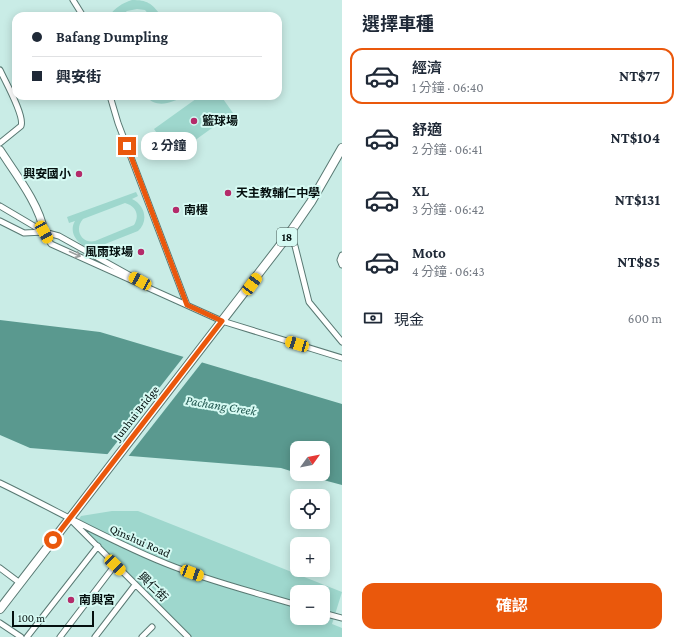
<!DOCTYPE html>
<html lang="zh-TW">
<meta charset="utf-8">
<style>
:root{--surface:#fff;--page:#f6f6f7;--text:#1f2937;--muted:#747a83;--line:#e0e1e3;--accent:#ea580c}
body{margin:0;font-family:"Crimson Pro","Noto Sans TC",serif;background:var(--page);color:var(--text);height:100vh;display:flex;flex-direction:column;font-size:15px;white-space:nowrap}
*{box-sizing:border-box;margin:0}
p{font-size:13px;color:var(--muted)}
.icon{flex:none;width:22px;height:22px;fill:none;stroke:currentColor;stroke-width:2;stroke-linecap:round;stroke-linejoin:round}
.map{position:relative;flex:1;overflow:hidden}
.panel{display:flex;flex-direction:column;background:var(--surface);width:340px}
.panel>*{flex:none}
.guide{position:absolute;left:12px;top:12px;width:270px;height:88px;border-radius:12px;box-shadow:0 2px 10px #0003;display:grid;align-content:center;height:88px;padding:0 20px;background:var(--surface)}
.needle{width:26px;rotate:57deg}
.controls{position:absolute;left:290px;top:441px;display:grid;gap:8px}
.controls a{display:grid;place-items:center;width:40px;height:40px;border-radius:8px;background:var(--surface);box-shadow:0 2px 10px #0003;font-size:20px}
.scale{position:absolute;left:12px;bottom:10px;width:82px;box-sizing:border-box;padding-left:4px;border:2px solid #040f0e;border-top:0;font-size:11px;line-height:14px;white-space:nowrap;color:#040f0e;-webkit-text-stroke:3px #d6faf3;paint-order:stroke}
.end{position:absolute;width:18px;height:18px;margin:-9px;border:5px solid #ea580c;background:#fff;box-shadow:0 0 0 2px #fff}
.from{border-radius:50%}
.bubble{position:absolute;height:28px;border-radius:12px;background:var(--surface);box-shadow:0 2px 10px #0003;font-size:13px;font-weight:700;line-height:28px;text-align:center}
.car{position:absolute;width:12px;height:24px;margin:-12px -6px;border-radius:5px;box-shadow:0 0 3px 1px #0007;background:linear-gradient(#f5c518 24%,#345 0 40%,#f5c518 0 76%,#345 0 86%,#f5c518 0)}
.guide b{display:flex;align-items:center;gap:14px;height:38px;font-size:15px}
.guide b+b{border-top:1px solid var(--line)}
.guide i{width:10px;height:10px;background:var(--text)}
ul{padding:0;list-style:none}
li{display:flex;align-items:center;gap:12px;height:56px;margin:0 8px 6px;padding:0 12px;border:2px solid transparent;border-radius:12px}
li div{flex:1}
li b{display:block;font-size:15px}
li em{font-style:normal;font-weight:700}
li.selected{border-color:var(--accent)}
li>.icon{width:36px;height:36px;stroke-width:1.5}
h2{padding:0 20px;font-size:18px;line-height:48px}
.pay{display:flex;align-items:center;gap:10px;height:44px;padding:0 20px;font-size:15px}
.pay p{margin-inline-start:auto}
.action{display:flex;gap:8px;margin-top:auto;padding:8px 20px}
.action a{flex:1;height:46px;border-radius:12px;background:var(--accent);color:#fff;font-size:16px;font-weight:700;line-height:46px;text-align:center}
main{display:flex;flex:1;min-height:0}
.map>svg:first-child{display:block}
.green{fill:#9ed7cd;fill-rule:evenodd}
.water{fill:#5a998f}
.pier{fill:#c9ece6}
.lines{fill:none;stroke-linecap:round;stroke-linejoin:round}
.street-casing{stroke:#597973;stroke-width:7}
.secondary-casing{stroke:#597973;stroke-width:9}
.primary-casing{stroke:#597973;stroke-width:10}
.street{stroke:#fff;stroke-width:5}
.secondary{stroke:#fff;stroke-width:7}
.primary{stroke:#fff;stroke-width:8}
.oneway{stroke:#9b9f9f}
.route{stroke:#ea580c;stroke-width:5}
.poi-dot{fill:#b42b6a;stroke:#d6faf3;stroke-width:1.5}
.labels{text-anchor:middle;stroke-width:4;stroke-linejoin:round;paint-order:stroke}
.shield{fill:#d6faf3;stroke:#435653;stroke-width:1}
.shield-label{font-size:11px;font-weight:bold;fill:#040f0e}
.poi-label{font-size:12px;font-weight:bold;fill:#040f0e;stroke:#d6faf3;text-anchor:start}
.street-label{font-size:12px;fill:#040f0e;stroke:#d6faf3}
.water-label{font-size:13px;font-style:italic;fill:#235951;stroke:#d6faf3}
</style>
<main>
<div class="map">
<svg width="342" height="637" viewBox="0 0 342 637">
<rect width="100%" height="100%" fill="#c9ece6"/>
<path class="green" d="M132,0C147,0 152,3 161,16H150L145,10L137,9L127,11L121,16H109C115,8 122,3 132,0Z
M146,96H184C172,103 156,109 146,96Z
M200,96H221L233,113L173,156L154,129Z
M136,192L138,196L132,199C145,205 149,221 138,231L95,248C81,249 67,234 75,221L69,223L67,217ZM125,203C136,206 140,215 134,225L95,241C81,244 74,229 83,219Z
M112,511H138L342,592L332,624L342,628V637H190L76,524L81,516ZM297,592H323V618H297Z"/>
<path class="water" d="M0,320L100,332L342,404V485L301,474H323V448H297V473L281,468L30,448L0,435Z"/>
<path class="pier" d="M185,355L203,361L127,458L106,456Z"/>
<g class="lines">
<defs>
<path id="street" d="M73,0L83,16
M0,70C5,81 25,116 21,126L0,143
M110,96L118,123L187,305
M0,206L44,232L51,244L222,321L342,358
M0,221L24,233L44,232L59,236L138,280
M289,234L295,246L309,302L342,342
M342,255L340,260L342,265
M0,483C56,510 109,541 167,564C209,581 253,592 297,605
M73,522L188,637
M0,568L20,583
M323,613L342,618
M0,623L21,637
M27,637L98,546
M60,637L115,565
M95,637L135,585
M142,637L152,627"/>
<path id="secondary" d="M0,150C15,173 40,205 44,232"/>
<path id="primary" d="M0,609L289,234L311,202L342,148"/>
</defs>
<use href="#street" class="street-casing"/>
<use href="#secondary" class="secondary-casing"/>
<use href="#primary" class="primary-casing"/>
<use href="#street" class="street"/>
<use href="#secondary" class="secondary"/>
<use href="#primary" class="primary"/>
</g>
<defs><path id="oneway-shaft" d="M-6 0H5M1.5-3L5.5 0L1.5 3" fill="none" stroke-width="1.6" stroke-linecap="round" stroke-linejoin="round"/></defs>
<use class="oneway" href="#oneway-shaft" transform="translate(75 254) rotate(24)"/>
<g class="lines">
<path class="route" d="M53,540L222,321L187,305L127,146"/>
</g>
<g class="poi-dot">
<circle cx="194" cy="121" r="4"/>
<circle cx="79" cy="174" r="4"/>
<circle cx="228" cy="193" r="4"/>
<circle cx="176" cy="210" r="4"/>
<circle cx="141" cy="252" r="4"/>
<circle cx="71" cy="600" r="4"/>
</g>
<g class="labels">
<rect class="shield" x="277" y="228" width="20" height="18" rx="3"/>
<g class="shield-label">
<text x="287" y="241">18</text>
</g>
<g class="poi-label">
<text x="202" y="125">籃球場</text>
<text x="71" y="178" text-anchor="end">興安國小</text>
<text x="236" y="197">天主教輔仁中學</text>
<text x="184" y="214">南樓</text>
<text x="133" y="256" text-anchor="end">風雨球場</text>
<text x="79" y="604">南興宮</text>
</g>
<g class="street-label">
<text transform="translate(136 413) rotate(-52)" y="4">Junhui Bridge</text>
<text transform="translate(140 541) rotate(24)" y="4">Qinshui Road</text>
<text transform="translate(153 587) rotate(44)" y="4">興仁街</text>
</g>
<g class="water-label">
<text transform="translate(221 405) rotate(9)" y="5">Pachang Creek</text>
</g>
</g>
</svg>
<div class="controls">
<a><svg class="needle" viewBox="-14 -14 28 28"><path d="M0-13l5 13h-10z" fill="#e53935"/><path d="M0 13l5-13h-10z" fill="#747a83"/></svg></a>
<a><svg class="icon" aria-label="locate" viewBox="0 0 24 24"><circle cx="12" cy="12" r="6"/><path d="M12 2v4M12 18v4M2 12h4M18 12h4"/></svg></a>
<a>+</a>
<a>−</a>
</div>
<div class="scale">100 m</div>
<i class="end from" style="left:53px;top:540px"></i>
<i class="end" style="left:127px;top:146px"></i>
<div class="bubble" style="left:141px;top:132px;width:56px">2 分鐘</div>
<i class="car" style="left:44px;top:232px;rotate:151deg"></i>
<i class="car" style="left:140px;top:281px;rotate:299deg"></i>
<i class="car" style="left:252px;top:284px;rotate:37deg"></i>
<i class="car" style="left:297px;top:344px;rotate:287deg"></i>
<i class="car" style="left:115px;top:565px;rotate:134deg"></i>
<i class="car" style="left:192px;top:573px;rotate:110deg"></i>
<div class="guide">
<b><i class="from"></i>Bafang Dumpling</b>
<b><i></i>興安街</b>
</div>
</div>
<section class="panel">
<h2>選擇車種</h2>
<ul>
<li class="selected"><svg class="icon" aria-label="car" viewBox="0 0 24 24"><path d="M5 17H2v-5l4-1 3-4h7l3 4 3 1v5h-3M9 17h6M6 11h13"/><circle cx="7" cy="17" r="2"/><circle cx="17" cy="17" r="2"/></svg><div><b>經濟</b><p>1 分鐘 · 06:40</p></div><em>NT$77</em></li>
<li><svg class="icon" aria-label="car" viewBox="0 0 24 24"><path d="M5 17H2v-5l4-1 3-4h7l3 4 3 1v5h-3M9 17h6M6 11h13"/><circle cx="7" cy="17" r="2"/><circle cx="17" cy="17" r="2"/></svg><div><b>舒適</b><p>2 分鐘 · 06:41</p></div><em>NT$104</em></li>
<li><svg class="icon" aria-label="car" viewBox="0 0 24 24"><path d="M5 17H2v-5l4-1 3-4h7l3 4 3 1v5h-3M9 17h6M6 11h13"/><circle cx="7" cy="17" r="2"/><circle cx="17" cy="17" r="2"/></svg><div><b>XL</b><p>3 分鐘 · 06:42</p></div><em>NT$131</em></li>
<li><svg class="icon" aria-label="car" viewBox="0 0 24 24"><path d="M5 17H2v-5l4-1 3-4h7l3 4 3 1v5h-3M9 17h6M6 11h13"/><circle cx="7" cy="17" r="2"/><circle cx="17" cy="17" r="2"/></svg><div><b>Moto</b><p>4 分鐘 · 06:43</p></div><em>NT$85</em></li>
</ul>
<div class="pay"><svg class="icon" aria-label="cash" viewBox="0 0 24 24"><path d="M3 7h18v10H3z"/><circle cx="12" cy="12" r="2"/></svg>現金<p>600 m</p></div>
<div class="action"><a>確認</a></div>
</section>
</main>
